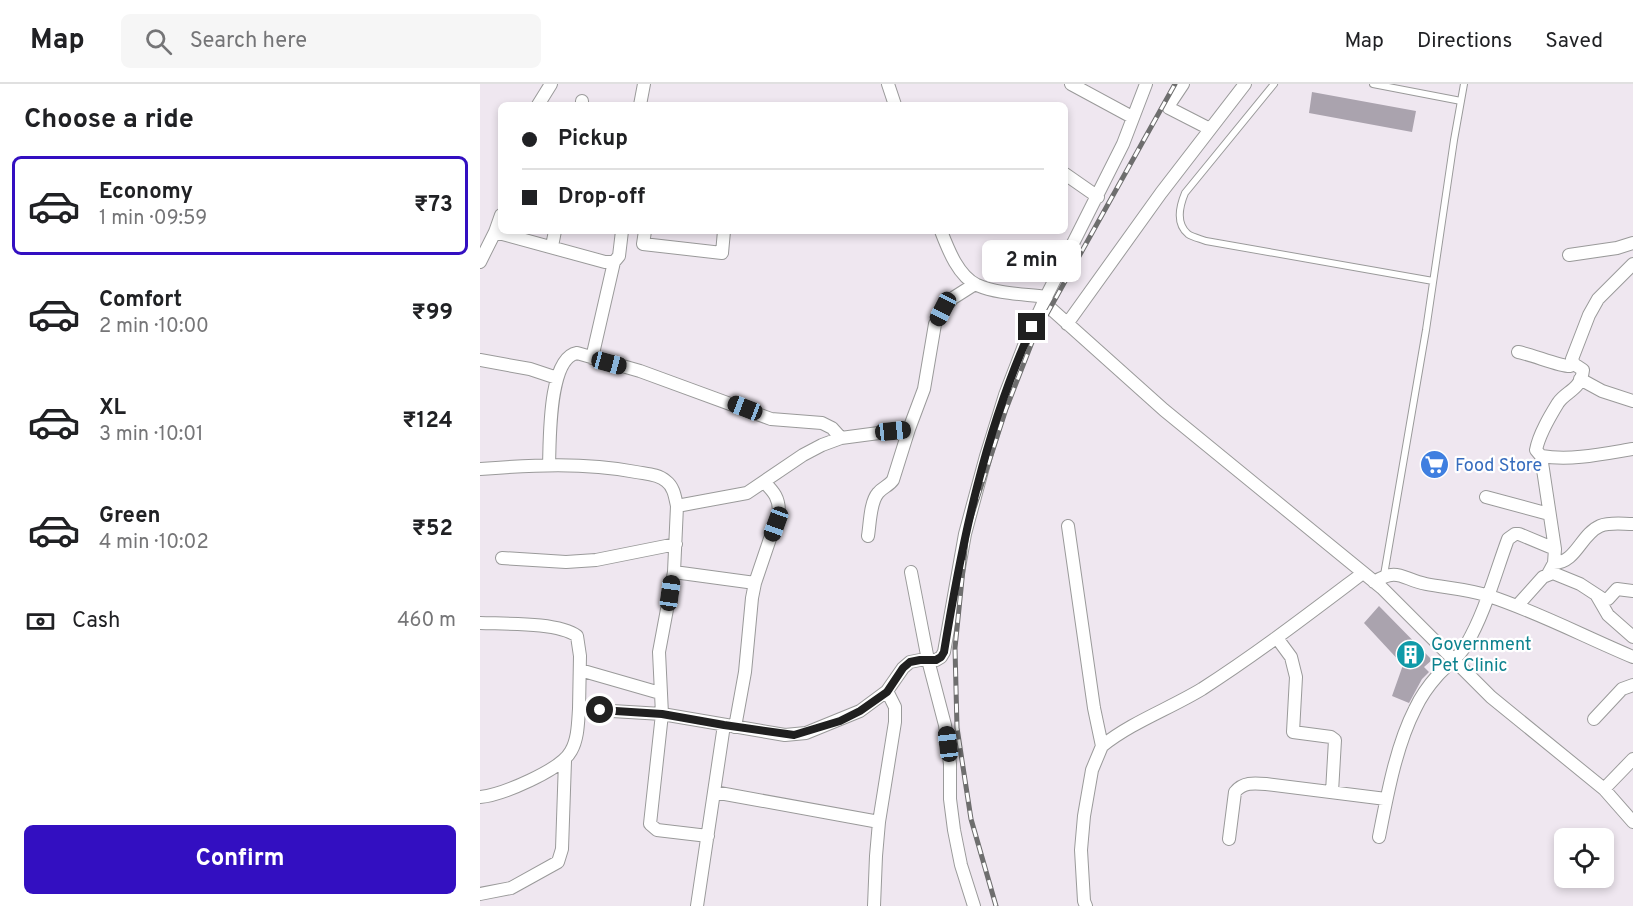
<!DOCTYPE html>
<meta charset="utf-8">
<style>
:root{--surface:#fff;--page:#f6f6f6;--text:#202124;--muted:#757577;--line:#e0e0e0;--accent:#330fc1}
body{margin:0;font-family:Overpass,sans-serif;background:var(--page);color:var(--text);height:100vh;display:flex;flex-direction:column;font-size:22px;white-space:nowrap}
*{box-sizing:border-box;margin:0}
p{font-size:20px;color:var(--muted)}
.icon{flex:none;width:33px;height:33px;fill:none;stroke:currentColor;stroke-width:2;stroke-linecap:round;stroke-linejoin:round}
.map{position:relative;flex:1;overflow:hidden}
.drawer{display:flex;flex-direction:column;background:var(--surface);width:480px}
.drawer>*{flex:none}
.hud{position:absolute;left:18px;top:18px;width:570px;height:132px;border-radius:9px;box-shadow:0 3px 9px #0003;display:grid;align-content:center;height:132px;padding:0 24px;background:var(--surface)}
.controls{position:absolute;left:1074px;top:744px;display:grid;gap:12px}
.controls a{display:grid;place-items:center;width:60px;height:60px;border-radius:9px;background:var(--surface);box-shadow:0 3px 9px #0003;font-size:30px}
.end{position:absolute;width:27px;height:27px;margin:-14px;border:8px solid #202020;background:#fff;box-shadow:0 0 0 3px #fff}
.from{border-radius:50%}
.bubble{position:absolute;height:42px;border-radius:9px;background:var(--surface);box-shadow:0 3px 9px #0003;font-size:20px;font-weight:700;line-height:42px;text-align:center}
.car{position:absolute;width:18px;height:36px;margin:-18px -9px;border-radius:8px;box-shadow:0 0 4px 2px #0007;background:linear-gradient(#222 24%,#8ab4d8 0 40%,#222 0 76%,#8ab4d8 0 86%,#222 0)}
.hud b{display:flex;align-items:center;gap:21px;height:57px;font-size:22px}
.hud b+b{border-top:2px solid var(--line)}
.hud i{width:15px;height:15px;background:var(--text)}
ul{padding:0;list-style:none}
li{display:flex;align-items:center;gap:18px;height:99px;margin:0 12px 9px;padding:0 12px;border:3px solid transparent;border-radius:9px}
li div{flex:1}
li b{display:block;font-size:22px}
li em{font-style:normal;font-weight:700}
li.active{border-color:var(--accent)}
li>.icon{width:54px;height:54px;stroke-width:1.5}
h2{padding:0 24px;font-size:27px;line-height:72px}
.pay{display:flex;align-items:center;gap:15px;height:66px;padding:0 24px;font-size:22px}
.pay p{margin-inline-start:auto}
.action{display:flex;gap:12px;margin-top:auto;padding:12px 24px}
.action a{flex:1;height:69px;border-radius:9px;background:var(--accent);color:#fff;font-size:24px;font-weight:700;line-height:69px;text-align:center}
header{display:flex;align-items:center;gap:36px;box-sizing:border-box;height:84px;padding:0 30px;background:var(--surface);border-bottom:2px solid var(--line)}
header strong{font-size:28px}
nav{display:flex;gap:33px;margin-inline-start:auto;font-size:21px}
.search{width:420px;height:54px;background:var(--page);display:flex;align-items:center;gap:15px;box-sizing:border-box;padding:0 21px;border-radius:9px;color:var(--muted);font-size:22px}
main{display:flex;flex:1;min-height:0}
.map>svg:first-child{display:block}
.building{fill:#aaa3ae}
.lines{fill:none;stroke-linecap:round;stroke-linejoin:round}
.service-casing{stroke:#9a9a9a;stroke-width:8}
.minor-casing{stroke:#9a9a9a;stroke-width:14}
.service{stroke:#fff;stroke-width:6}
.minor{stroke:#fff;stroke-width:12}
.rail-casing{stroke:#6e6e6e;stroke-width:5}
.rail{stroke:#fff;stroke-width:3;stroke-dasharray:9;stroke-linecap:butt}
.route{stroke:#202020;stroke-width:8}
.labels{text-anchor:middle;stroke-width:4.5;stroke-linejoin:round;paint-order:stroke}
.shop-label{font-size:18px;fill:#366cbe;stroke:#fff;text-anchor:start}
.culture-label{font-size:18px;fill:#0d838f;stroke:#fff;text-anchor:start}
</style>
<header>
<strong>Map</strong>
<div class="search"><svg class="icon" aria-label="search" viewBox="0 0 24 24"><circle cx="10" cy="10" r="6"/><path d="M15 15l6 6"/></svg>Search here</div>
<nav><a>Map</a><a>Directions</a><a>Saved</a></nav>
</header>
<main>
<section class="drawer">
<h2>Choose a ride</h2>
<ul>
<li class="active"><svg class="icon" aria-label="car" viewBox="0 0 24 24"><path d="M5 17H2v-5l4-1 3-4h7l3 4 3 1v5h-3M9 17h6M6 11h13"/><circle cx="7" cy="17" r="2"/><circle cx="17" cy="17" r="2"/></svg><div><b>Economy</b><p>1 min · 09:59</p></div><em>₹73</em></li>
<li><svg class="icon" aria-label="car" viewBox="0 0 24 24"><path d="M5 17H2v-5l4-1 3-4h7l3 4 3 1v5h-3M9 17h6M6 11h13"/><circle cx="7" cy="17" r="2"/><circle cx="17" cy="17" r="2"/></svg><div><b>Comfort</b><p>2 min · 10:00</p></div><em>₹99</em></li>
<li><svg class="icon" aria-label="car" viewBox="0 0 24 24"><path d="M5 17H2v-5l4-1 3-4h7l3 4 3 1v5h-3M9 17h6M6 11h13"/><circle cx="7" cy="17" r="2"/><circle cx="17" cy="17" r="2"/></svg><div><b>XL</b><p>3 min · 10:01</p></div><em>₹124</em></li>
<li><svg class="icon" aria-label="car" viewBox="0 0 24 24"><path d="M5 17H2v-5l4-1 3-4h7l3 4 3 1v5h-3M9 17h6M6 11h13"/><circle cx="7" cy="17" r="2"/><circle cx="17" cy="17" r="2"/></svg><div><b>Green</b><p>4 min · 10:02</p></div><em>₹52</em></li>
</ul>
<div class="pay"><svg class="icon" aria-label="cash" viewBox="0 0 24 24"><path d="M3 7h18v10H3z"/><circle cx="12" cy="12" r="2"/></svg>Cash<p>460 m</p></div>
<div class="action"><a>Confirm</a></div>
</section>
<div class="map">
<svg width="1153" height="822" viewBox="0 0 1153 822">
<rect width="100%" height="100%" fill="#efe7f0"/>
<path class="building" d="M832,8L936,27L932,48L829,29Z
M899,522L952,576L944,583L949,588L942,595L929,619L912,612L923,581L884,539Z"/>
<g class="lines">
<defs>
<path id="service" d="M794,0L705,109C700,121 695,139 708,150C712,153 721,155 726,157L953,197
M893,0L981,17
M904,491L946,246L974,56L984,0"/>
<path id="minor" d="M408,0L415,21
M591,0L652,33
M703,0L689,21V24L730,45
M58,21L71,0
M102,21V17
M160,21L164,0
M585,90L618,113
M165,147L163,160L242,169L244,147
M461,147C468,165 478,192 497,201C518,210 544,210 566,213L569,223L684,326L902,504L1011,613L1124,705L1153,738
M15,148L125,178H134L139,172L142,147
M72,162L75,147
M1089,171L1137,164L1153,159
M0,178L15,148L21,131
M1153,180L1118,215L1109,231L1092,275L1094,280L1103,286C1101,306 1086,307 1078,319C1070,332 1059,350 1056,366L1061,372C1091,377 1123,370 1153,365
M587,240L681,109L765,0
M1038,268C1051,270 1081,283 1090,282L1093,278
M112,274L134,178
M0,276L50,285L77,294
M1100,295L1122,307L1153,317
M1061,372L1075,465L1074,479L1068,490
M69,381C70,357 68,274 97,269L160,287L291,335L342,339L352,344L361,354
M0,385C52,381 104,378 156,388C166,390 178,390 186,397C194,403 195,413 197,422
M1006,413L1069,430
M588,442L614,624L622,662L612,686L604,732L601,766L604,817L606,822
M388,452C390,440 390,418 398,409C403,403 409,402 413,396L429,345
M22,474L86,478L116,476L196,460
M1074,479C1096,479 1101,450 1120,442C1130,438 1142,440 1153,440
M194,488L275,499
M431,488L448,576L465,641L470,680V715L474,746L481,781L494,822
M894,498C918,483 922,495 946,500C967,504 988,505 1009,512C1058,528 1105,553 1153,573
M1117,512L1128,531L1153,553
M1037,522L1063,493L1073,489L1100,500L1123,515H1128L1137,505L1153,507
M0,539C25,540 78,538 97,552L100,572L99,625
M797,554L811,573L816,593L813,648L851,653L855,656L852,708
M100,586L180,609
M1114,635L1142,605L1153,601
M255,643L265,588L272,514L275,499L299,428C299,414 294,408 285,399
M622,662C652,638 689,625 722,605C778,569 830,529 883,489
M1124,705L1153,675
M234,708L399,738
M0,713C22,711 81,686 91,667C98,655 98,639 99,625L182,630L179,568L194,488L197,422L267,409L323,371L342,361L361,354L429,345L444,305L455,240L463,225L473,214L495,200
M228,752L177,746L170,740L182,630L305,651L326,649L380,627L407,607L423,584L430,578L440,576H456L461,573L464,568L485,450L506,372L525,311L545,259L566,213L643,60L666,0
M899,753C907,712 916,662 935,625C941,612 949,601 958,591C969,579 977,576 986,561C1005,529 1015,490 1028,455L1035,450H1039L1075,465
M749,755L755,708C763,698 774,699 786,700L906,715
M0,810L31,804L78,778L82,765L85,677
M217,822L244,641
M394,822L396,772L399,738L415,638V623L407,607"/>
</defs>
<use href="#service" class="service-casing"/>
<use href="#minor" class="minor-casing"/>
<use href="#service" class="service"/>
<use href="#minor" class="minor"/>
<defs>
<path id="rail" d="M516,822L491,735L477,644L475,564L487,446L526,325L554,253L695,0"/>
</defs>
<use href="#rail" class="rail-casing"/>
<use href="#rail" class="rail"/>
</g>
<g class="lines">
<path class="route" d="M120,626L182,630L244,641L314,651L360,637L380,627L407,608L423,584L430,578L440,576H456L461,573L464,568C482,457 505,346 552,243"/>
</g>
<defs>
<symbol id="supermarket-disc" viewBox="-11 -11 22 22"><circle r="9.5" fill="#3f7fe0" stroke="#fff"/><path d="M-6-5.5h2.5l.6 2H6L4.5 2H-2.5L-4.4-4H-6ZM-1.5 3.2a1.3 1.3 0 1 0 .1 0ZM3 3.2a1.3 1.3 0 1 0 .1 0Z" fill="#fff"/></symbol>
<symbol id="building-disc" viewBox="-11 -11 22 22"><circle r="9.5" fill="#0f9aa8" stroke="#fff"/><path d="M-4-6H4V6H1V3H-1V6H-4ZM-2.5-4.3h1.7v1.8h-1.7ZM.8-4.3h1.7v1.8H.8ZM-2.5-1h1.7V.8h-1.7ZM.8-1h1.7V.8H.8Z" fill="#fff"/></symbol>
</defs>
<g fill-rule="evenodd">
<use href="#supermarket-disc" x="938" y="364" width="33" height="33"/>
<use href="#building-disc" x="914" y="554" width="33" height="33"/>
</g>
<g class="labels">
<g class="shop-label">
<text x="975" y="387">Food Store</text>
</g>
<g class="culture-label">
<text x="951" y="566">Government<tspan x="951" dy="21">Pet Clinic</tspan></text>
</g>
</g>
</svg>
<div class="controls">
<a><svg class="icon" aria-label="locate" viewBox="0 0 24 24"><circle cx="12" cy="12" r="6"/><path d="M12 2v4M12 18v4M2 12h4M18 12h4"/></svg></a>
</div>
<i class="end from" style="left:120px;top:626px"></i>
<i class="end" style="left:552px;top:243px"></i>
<div class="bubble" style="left:502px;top:156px;width:99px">2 min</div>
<i class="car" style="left:463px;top:225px;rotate:207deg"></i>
<i class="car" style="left:129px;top:279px;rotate:105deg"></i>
<i class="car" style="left:265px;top:324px;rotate:291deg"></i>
<i class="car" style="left:413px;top:347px;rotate:84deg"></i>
<i class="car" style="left:296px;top:440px;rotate:200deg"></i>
<i class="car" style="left:190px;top:509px;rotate:8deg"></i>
<i class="car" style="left:468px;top:660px;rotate:353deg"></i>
<div class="hud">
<b><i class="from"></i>Pickup</b>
<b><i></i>Drop-off</b>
</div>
</div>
</main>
